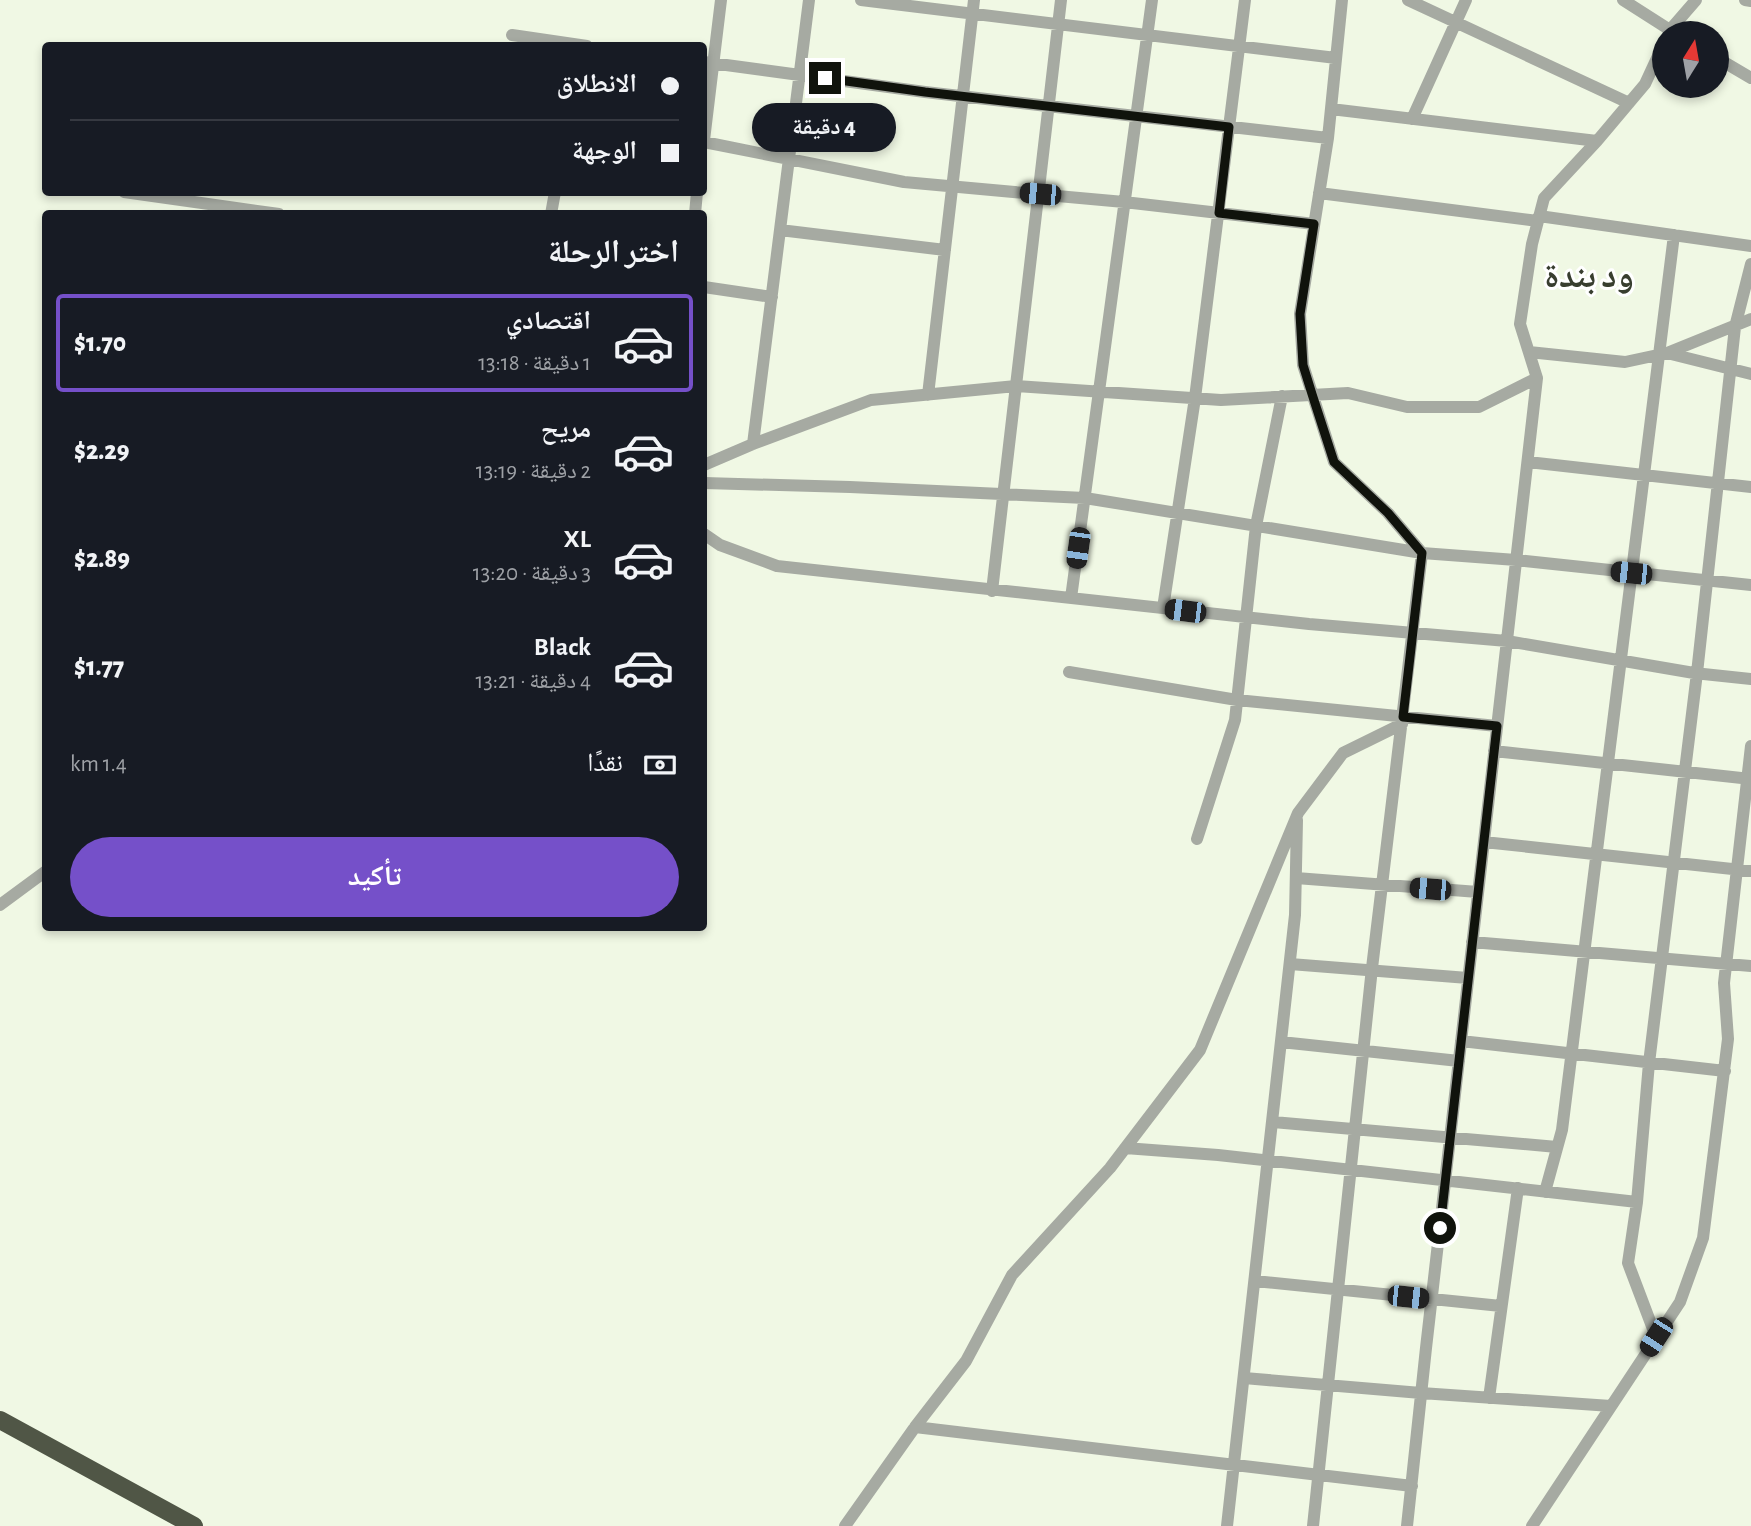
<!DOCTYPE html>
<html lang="ar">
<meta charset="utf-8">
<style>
:root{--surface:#171b24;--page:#242831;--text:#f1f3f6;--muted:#9ea1a6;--line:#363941;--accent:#7550c9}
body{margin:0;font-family:"Alegreya Sans","Noto Naskh Arabic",sans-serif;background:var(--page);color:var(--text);direction:rtl;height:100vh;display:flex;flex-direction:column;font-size:26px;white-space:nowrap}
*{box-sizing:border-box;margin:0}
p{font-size:23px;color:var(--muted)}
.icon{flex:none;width:38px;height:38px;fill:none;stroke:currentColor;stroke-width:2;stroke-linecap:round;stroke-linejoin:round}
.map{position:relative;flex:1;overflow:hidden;direction:ltr}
.panel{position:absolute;left:42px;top:210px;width:665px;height:721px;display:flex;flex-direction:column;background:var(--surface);border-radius:7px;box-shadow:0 4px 10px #0003;direction:rtl}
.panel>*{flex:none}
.guide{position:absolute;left:42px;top:42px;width:665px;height:154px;border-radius:7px;box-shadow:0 4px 10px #0003;direction:rtl;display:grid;align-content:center;height:154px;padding:0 28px;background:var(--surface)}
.needle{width:46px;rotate:11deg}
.tools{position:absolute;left:1652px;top:21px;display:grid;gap:14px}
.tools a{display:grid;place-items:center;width:77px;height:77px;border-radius:50%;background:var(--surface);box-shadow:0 4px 10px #0003;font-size:35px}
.end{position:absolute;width:32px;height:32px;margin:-16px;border:9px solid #10130c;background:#fff;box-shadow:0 0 0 4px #fff}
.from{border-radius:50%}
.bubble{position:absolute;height:49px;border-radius:24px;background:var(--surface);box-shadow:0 4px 10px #0003;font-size:23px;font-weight:800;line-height:49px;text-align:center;direction:rtl}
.car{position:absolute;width:21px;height:42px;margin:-21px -10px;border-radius:9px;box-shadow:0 0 5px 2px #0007;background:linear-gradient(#222 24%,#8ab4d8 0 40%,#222 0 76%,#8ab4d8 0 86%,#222 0)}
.guide b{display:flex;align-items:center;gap:24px;height:66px;font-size:26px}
.guide b+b{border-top:2px solid var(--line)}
.guide i{width:18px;height:18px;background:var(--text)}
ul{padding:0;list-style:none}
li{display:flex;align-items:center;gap:21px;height:98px;margin:0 14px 10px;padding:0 14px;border:4px solid transparent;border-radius:7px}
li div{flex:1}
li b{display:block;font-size:26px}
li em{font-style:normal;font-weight:800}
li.current{border-color:var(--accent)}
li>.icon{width:63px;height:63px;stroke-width:1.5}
h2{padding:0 28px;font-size:32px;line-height:84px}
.pay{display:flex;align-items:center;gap:18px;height:77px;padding:0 28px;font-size:26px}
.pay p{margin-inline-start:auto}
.primary-button{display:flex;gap:14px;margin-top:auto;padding:14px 28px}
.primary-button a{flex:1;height:80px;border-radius:42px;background:var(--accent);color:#fff;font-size:28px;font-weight:800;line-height:80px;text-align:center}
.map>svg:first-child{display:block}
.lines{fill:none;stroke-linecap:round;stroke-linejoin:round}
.minor{stroke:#a6aaa2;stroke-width:12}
.highway{stroke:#505646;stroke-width:18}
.route{stroke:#10130c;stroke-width:9}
.labels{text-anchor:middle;stroke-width:6;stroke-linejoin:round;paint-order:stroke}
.town-label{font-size:35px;font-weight:bold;fill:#383e2f;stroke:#fff}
</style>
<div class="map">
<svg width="1751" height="1526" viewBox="0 0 1751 1526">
<rect width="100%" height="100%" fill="#f0f8e4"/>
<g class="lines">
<path class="minor" d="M861,0L1336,58
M1408,0L1629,103
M1623,0L1670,30L1669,33
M1745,0L1751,1
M1676,33L1670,30L1696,0
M512,35L587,46
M1717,58L1751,78
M704,62L925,92L1328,138
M1331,109L1597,141
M1412,119L1466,0
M704,140L721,0
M704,142L904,182L1124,202L1314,224
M124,192L279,214
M1319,193L1538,221
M551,214L555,192
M695,214L697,192
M1539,216L1751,246
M780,230L945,250
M704,287L772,297
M1529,352L1625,362L1667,353L1751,319
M1667,353L1751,374
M928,395L974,0
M753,444L809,0
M1528,462L1751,487
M704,465L753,444L871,400L1016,386L1221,400L1348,393L1407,407H1479L1537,378
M704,483L850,487L1085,498L1422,553L1516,560L1751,585
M704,534L720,545L777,566L1309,624L1507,641L1694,673L1751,679
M992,591L1061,0
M1071,598L1152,0
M1163,608L1195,398L1245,0
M1069,672L1237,700L1497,726
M1494,751L1751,779
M1197,839L1235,720L1256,526L1282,396
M1484,842L1751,871
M1296,878L1478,892
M0,905L46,871
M1472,942L1751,966
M1290,964L1468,978
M1461,1041L1725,1071
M1281,1042L1459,1061
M1273,1122L1557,1147
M1125,1148L1218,1155L1637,1202
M1545,1192L1562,1130L1674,235
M1255,1281L1501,1306
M1656,1337L1628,1263L1637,1202L1649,1063L1697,673L1735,327L1751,264
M1244,1378L1421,1393L1611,1406
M1489,1398L1518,1188
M915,1427L1412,1486
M845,1526L915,1427L966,1361L1012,1275L1110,1168L1200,1050L1298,813L1343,753L1402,724
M1227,1526L1295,915L1297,820
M1313,1526L1372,968L1422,553L1388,513L1334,462L1303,365L1300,314L1328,138L1342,0
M1407,1526L1426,1348L1537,378L1520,324L1532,244L1544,198L1597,141L1645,84L1664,43
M1532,1526L1680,1302L1703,1238L1728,1039L1724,983L1751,746"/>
<path class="highway" d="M0,1420L194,1526"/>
</g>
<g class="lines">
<path class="route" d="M825,78L925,92L1229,127L1219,213L1314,224L1300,314L1303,365L1312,394L1334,462L1388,513L1422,553L1403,717L1497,726L1440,1228"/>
</g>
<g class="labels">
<g class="town-label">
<text x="1589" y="287">ود بندة</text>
</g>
</g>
</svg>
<div class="tools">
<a><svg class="needle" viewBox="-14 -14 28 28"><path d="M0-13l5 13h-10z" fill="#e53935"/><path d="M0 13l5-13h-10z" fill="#9ea1a6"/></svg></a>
</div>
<i class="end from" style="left:1440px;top:1228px"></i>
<i class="end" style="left:825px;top:78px"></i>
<div class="bubble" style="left:752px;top:103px;width:144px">4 دقيقة</div>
<i class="car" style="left:1040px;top:194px;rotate:275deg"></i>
<i class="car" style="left:1078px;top:548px;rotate:188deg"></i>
<i class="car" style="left:1631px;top:573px;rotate:276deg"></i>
<i class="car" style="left:1185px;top:611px;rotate:277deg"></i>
<i class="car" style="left:1430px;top:889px;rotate:275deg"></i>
<i class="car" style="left:1408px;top:1297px;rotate:96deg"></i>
<i class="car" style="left:1656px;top:1337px;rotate:213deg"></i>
<div class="guide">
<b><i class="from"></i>الانطلاق</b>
<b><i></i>الوجهة</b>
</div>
<section class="panel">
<h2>اختر الرحلة</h2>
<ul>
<li class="current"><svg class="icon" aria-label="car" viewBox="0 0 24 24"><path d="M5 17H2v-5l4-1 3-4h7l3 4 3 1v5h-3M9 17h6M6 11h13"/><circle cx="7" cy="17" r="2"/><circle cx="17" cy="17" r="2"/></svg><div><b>اقتصادي</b><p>1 دقيقة · 13:18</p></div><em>$1.70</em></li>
<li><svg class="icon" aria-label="car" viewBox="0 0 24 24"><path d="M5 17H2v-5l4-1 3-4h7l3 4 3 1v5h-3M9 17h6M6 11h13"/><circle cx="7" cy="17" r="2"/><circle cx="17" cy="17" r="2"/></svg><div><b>مريح</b><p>2 دقيقة · 13:19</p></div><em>$2.29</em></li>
<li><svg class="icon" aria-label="car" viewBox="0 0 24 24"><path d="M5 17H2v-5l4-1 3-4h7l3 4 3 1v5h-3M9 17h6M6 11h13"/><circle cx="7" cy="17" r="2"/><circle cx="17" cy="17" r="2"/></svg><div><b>XL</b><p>3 دقيقة · 13:20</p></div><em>$2.89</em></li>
<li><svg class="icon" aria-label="car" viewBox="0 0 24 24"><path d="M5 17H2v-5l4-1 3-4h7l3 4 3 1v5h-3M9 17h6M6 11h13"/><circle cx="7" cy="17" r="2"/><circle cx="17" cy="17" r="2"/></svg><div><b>Black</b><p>4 دقيقة · 13:21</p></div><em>$1.77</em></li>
</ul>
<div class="pay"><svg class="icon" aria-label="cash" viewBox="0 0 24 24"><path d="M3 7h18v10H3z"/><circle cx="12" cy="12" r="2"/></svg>نقدًا<p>1.4 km</p></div>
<div class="primary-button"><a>تأكيد</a></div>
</section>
</div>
